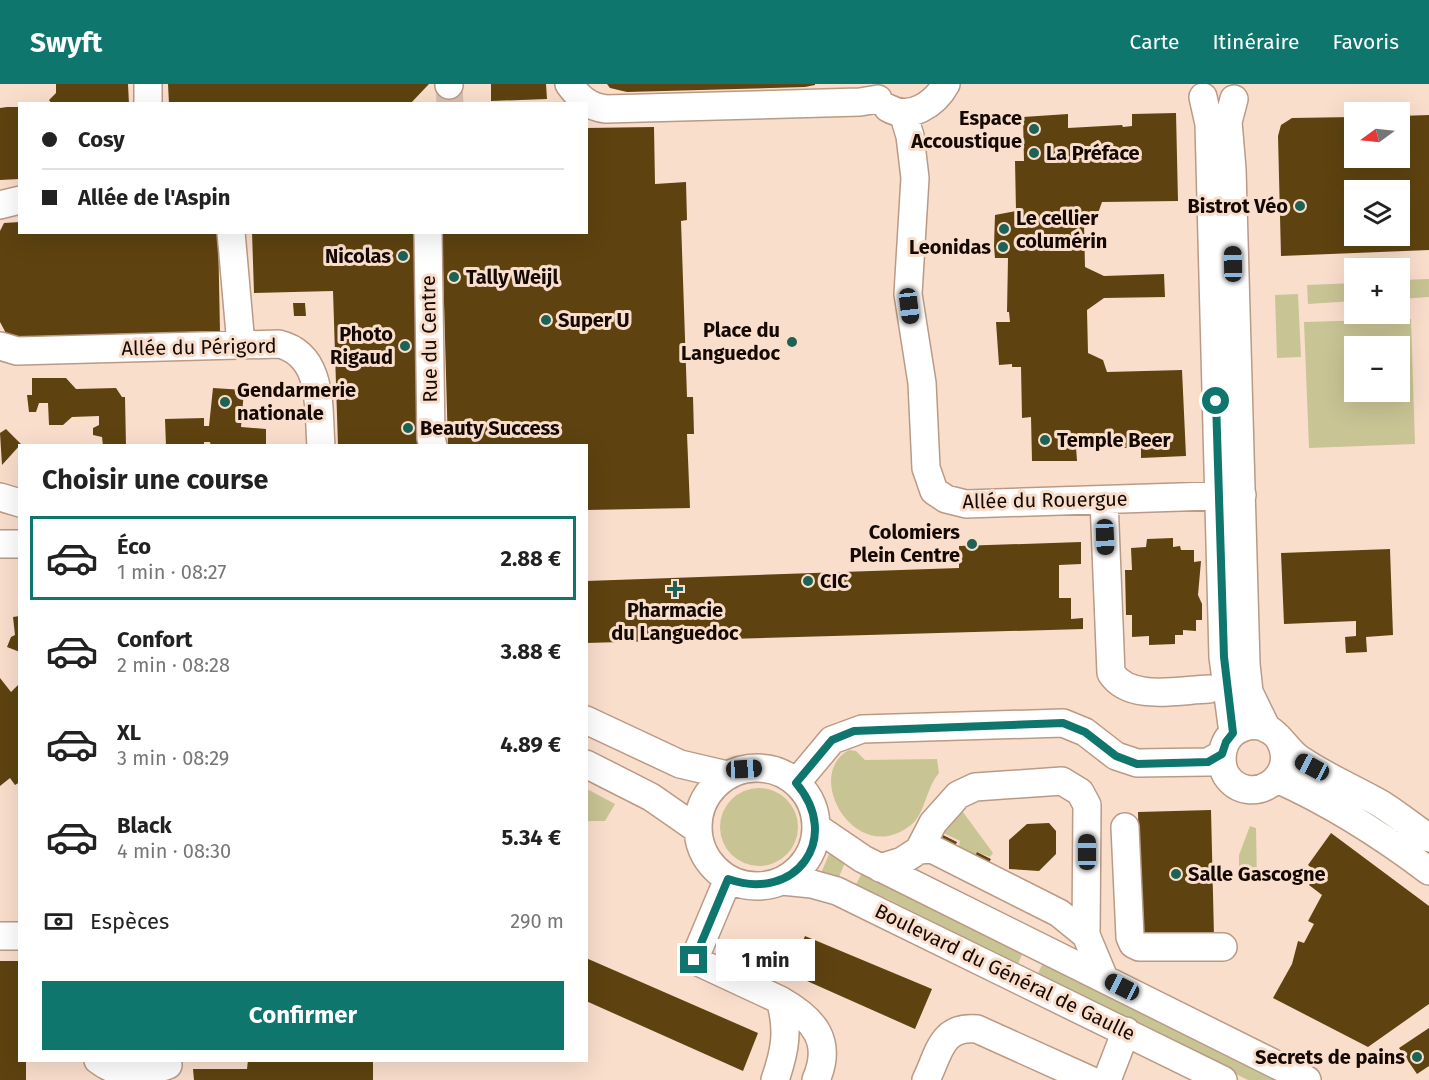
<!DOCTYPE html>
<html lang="fr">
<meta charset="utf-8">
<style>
:root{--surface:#fff;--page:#f6f6f6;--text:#222;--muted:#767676;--line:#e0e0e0;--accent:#0f766e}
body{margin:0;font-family:"Fira Sans",sans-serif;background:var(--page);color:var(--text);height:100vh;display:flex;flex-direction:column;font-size:22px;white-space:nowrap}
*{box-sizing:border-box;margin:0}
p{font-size:20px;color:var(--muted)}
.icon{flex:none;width:33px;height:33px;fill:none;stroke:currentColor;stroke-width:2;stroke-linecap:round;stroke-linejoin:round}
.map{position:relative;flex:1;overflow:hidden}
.details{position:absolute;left:18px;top:360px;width:570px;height:618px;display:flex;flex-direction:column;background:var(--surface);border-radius:0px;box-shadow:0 6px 24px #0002}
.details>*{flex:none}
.top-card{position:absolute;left:18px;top:18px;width:570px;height:132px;border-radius:0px;box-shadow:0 6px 24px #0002;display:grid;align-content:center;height:132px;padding:0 24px;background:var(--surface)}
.needle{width:39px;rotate:255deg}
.buttons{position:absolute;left:1344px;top:18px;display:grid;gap:12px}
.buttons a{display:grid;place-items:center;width:66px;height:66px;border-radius:0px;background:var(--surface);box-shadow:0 6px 24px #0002;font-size:30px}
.end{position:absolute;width:27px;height:27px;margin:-14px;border:8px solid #0f766e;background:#fff;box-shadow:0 0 0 3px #fff}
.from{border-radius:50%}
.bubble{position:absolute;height:42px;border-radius:0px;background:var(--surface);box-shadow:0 6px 24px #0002;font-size:20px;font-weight:700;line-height:42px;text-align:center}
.car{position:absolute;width:18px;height:36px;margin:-18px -9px;border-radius:8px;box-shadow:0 0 4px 2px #0007;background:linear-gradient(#222 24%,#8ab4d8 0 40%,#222 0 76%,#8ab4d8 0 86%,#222 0)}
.top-card b{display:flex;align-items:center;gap:21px;height:57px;font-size:22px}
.top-card b+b{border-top:2px solid var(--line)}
.top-card i{width:15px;height:15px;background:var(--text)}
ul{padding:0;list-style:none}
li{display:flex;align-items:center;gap:18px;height:84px;margin:0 12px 9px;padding:0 12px;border:3px solid transparent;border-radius:0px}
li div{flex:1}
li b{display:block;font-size:22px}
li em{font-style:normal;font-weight:700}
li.active{border-color:var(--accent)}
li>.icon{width:54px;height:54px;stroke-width:1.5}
h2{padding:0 24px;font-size:27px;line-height:72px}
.pay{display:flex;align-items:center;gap:15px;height:66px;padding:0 24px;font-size:22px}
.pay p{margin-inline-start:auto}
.cta{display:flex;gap:12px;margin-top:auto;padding:12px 24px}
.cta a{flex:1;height:69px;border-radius:0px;background:var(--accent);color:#fff;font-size:24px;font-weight:700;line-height:69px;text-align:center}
header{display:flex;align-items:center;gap:36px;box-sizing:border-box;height:84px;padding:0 30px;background:var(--accent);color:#fff}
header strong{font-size:28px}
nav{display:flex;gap:33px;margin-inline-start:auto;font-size:21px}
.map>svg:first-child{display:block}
.green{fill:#c9c494;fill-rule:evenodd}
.building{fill:#5e4310;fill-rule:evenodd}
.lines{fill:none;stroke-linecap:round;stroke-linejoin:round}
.minor-tunnel{stroke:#d8beae;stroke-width:27;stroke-dasharray:27 14;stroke-linecap:butt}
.minor-casing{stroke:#ba9a85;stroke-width:30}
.minor{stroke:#fff;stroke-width:27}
.route{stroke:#0f766e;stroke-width:8}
.poi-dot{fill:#1c6255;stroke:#fadecc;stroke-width:2}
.labels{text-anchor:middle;stroke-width:6;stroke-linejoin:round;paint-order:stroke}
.poi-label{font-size:20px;font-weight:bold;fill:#140903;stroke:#fadecc;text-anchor:start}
.street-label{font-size:20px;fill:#140903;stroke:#fadecc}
</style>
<header>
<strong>Swyft</strong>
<nav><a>Carte</a><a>Itinéraire</a><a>Favoris</a></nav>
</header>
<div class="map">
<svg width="1429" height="996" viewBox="0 0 1429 996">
<rect width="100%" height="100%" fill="#fadecc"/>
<path class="green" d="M1429,195V213L1400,215V196Z
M1354,199V217L1308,220L1307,201Z
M1298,210L1301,273L1277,274L1275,211Z
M1411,235L1415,360L1309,364L1304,238ZM1354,262H1400V308H1354Z
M849,666L856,667L865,676L937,675L939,689C926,704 925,730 911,741C856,785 802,691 849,666Z
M720 743a39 39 0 1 1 78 0a39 39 0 1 1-78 0Z
M587,705L615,720L605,737H587Z
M960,724L993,769L990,773L977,768L975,772L959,762L960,757L941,748Z
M1250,742L1256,744L1257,797L1239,782V771Z
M830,768L845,778L838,796L821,789Z
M863,787L1023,868L1018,880L886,814L855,802Z
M1044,877L1282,996H1248L1037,891Z"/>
<path class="building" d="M56,0H128L129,20H52L49,16L56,9Z
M168,0H429L410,20H169Z
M491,0H546L547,15L491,17Z
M607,0H815V1L805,3L627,8L610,4Z
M7,23H20V95L0,96V24Z
M1176,29L1178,117L1102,118L1097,132L1084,138L1085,183L1104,192L1164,190L1165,213L1104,214L1087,226L1088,269L1103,276L1107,288L1182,286L1186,372L1141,374V361H1132V364L1076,363L1077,377H1032L1031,333L1022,334L1021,283H1012V280L999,281L996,238H1010L1009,228H1007L1008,174H995L994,162L995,131L1016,127L1015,77H1024L1023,33L1068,30V44L1122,41L1123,43L1132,42V30Z
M1429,31V166L1281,172L1278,52L1281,41L1292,34L1354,33V74H1400V32ZM1354,106H1400V152H1354Z
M654,43L655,100L686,98L687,136L681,137L687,313H693L694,350H687L690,424L586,426V362H448L442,148H586V44Z
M20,138V148H218L220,247L8,253L0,238V147L4,139Z
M252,148H414L420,362H338L333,207L254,209Z
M293,219H305L306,232H294Z
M32,294H66L76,305L116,304L122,313H125L126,362H103L102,353L93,351V344L99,341V332L72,333L63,341H49L48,319H39L36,328H29L27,311H32Z
M213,304L244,306L241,343L266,345V362H211L210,358H204V362H166L165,335L204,334V342H209Z
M6,345L21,360L2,381L0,349Z
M1173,454V463L1180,462L1181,466H1194V478L1201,477L1198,511L1202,520V536H1196V547L1183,546V551H1175V560L1149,561V552L1132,553V531H1126L1125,486H1132L1131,464L1146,463L1147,455Z
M1081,458V480L1059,481V514H1071V535L1083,534V545L586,559V497L959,484V462Z
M1390,465L1393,551L1366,553L1367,568L1346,569L1345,553L1356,552V537L1284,540L1281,469Z
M20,532V568L7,563L11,553L15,551L13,533Z
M0,594L11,608L20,599V698L15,701L10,694L0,702Z
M1211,726L1214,853L1141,855L1138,728Z
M1049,739L1056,747V770L1039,787L1009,785V756L1027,740Z
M1331,749L1429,822V920L1368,963L1273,914L1292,880L1298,857L1304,859L1314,840L1308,837L1322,811L1309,801L1318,789L1308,781Z
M943,751L957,758L954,764L940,757Z
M977,768L991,775L988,780L974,774Z
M805,852L932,905L915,945L789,889Z
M586,874L758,949L743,987L586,917Z
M0,877H20V976H26V996H0Z
M1429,944V982L1417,990L1399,964Z
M248,976H373V996H194L193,985H247Z"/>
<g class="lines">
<path class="minor-tunnel" d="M449,1L450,20"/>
<defs>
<path id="minor" d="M148,0V20
M449,0V1
M569,0C579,14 589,23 606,25L860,18L878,15
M1203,13L1209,40L1223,573L1233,649
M1234,15L1228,38L1232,85L1246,580L1249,608L1267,645
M888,24C910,37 935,20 946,0
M903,29L910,52L915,94L908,210L922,299L926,384L934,407L946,415L966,420L1242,411
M0,121L20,116
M231,148L241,261
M428,148L431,354L433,362
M0,262L17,267L279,260C324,271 318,324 321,362
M0,413L20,419
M1104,416L1111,589C1130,618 1178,606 1209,605
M0,460H20
M586,636L680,680L727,691
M1278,653C1303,693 1249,726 1226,691C1221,682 1221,669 1225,660C1232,644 1252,637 1268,645C1281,652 1288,668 1301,676C1326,693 1355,705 1381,720C1397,730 1413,743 1429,754
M586,680L651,713L697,745
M698 743a59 59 0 1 1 118 0a59 59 0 1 1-118 0Z
M1277,695C1333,720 1380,750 1429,787
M796,699L832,656L862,645L1063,639L1085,648L1116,672L1137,679L1208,678L1222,670
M816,743L863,775L1307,996
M1125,743L1130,853L1133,860L1139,863H1223
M919,766L932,765L1059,829L1086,851
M880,784L902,777L919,766L933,739L958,711L975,703L1062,697L1080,708L1087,721L1086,851L1104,894
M728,795L694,876L780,916
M782,797L812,800L837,807L1223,996
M0,852H20
M98,976C120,993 143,990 168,981
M775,996C785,967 789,946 780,916C814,935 833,957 816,996
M926,996C939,970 941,941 977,945L1090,996
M1107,996L1126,947"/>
</defs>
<use href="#minor" class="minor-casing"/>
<use href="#minor" class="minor"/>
</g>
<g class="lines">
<path class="route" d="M694,876L728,795C796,819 843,754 796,699L832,656L854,647L1063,639L1085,648L1116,672L1137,680L1208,678L1222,670L1226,658L1233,649L1224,573L1216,317"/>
</g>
<g class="poi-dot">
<circle cx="1034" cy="45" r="6"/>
<circle cx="1034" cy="69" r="6"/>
<circle cx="1300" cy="122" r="6"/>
<circle cx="1004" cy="145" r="6"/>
<circle cx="1003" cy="163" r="6"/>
<circle cx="403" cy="172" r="6"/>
<circle cx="454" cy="193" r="6"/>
<circle cx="546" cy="236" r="6"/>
<circle cx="792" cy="258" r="6"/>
<circle cx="405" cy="262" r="6"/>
<circle cx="225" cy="318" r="6"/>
<circle cx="408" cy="344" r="6"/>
<circle cx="1045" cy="356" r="6"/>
<circle cx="972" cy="460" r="6"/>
<circle cx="808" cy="497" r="6"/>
<path d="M672 496h6v6h6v6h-6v6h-6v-6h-6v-6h6z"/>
<circle cx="1176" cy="790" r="6"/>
<circle cx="1417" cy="973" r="6"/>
</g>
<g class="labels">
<g class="poi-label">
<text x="1022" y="41" text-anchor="end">Espace<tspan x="1022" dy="23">Accoustique</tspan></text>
<text x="1046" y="76">La Préface</text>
<text x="1288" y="129" text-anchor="end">Bistrot Véo</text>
<text x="1016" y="141">Le cellier<tspan x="1016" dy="23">columérin</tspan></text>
<text x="991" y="170" text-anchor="end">Leonidas</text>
<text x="391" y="179" text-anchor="end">Nicolas</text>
<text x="466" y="200">Tally Weijl</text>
<text x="558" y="243">Super U</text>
<text x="780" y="253" text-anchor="end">Place du<tspan x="780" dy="23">Languedoc</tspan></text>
<text x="393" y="257" text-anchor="end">Photo<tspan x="393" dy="23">Rigaud</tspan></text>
<text x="237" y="313">Gendarmerie<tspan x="237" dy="23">nationale</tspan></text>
<text x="420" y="351">Beauty Success</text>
<text x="1057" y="363">Temple Beer</text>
<text x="960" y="455" text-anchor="end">Colomiers<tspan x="960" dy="23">Plein Centre</tspan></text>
<text x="820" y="504">CIC</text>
<text x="675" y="533" text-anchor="middle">Pharmacie<tspan x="675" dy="23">du Languedoc</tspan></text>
<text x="1188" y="797">Salle Gascogne</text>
<text x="1405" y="980" text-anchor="end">Secrets de pains</text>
</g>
<g class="street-label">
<text transform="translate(429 255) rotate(-91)" y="7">Rue du Centre</text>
<text transform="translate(199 263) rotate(-1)" y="7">Allée du Périgord</text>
<text transform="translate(1045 416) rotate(-1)" y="7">Allée du Rouergue</text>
<text transform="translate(1005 888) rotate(26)" y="7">Boulevard du Général de Gaulle</text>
</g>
</g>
</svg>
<div class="buttons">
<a><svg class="needle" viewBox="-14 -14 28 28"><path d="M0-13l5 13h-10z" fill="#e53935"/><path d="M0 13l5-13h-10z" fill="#767676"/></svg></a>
<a><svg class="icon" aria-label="layers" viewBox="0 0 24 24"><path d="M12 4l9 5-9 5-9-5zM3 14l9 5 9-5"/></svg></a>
<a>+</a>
<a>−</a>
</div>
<i class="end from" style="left:1216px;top:317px"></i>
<i class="end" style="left:694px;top:876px"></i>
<div class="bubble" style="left:716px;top:855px;width:99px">1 min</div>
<i class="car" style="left:1233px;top:180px;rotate:359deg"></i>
<i class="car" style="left:909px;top:222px;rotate:173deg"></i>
<i class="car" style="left:1105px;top:453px;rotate:178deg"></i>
<i class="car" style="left:1312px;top:683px;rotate:298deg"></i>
<i class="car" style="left:744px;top:685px;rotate:87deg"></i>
<i class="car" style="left:1087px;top:768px;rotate:0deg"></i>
<i class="car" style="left:1122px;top:903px;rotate:297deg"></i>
<div class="top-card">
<b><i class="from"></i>Cosy</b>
<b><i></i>Allée de l'Aspin</b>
</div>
<section class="details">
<h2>Choisir une course</h2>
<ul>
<li class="active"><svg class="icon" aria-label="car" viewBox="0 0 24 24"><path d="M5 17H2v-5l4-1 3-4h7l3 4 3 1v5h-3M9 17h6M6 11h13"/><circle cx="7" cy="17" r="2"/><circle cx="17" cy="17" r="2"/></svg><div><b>Éco</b><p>1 min · 08:27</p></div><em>2.88 €</em></li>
<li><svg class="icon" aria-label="car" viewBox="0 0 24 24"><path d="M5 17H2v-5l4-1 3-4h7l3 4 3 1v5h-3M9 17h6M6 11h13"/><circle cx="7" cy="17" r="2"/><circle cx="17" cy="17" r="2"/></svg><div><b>Confort</b><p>2 min · 08:28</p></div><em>3.88 €</em></li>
<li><svg class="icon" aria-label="car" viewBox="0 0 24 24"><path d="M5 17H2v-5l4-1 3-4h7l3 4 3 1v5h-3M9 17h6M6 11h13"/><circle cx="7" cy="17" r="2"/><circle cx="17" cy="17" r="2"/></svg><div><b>XL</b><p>3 min · 08:29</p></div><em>4.89 €</em></li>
<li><svg class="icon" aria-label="car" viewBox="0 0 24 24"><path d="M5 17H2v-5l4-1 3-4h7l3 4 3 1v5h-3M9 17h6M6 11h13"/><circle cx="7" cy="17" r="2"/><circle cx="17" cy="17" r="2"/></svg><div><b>Black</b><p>4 min · 08:30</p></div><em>5.34 €</em></li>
</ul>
<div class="pay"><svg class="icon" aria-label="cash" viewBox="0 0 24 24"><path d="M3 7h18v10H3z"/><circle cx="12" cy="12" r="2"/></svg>Espèces<p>290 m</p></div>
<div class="cta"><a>Confirmer</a></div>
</section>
</div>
